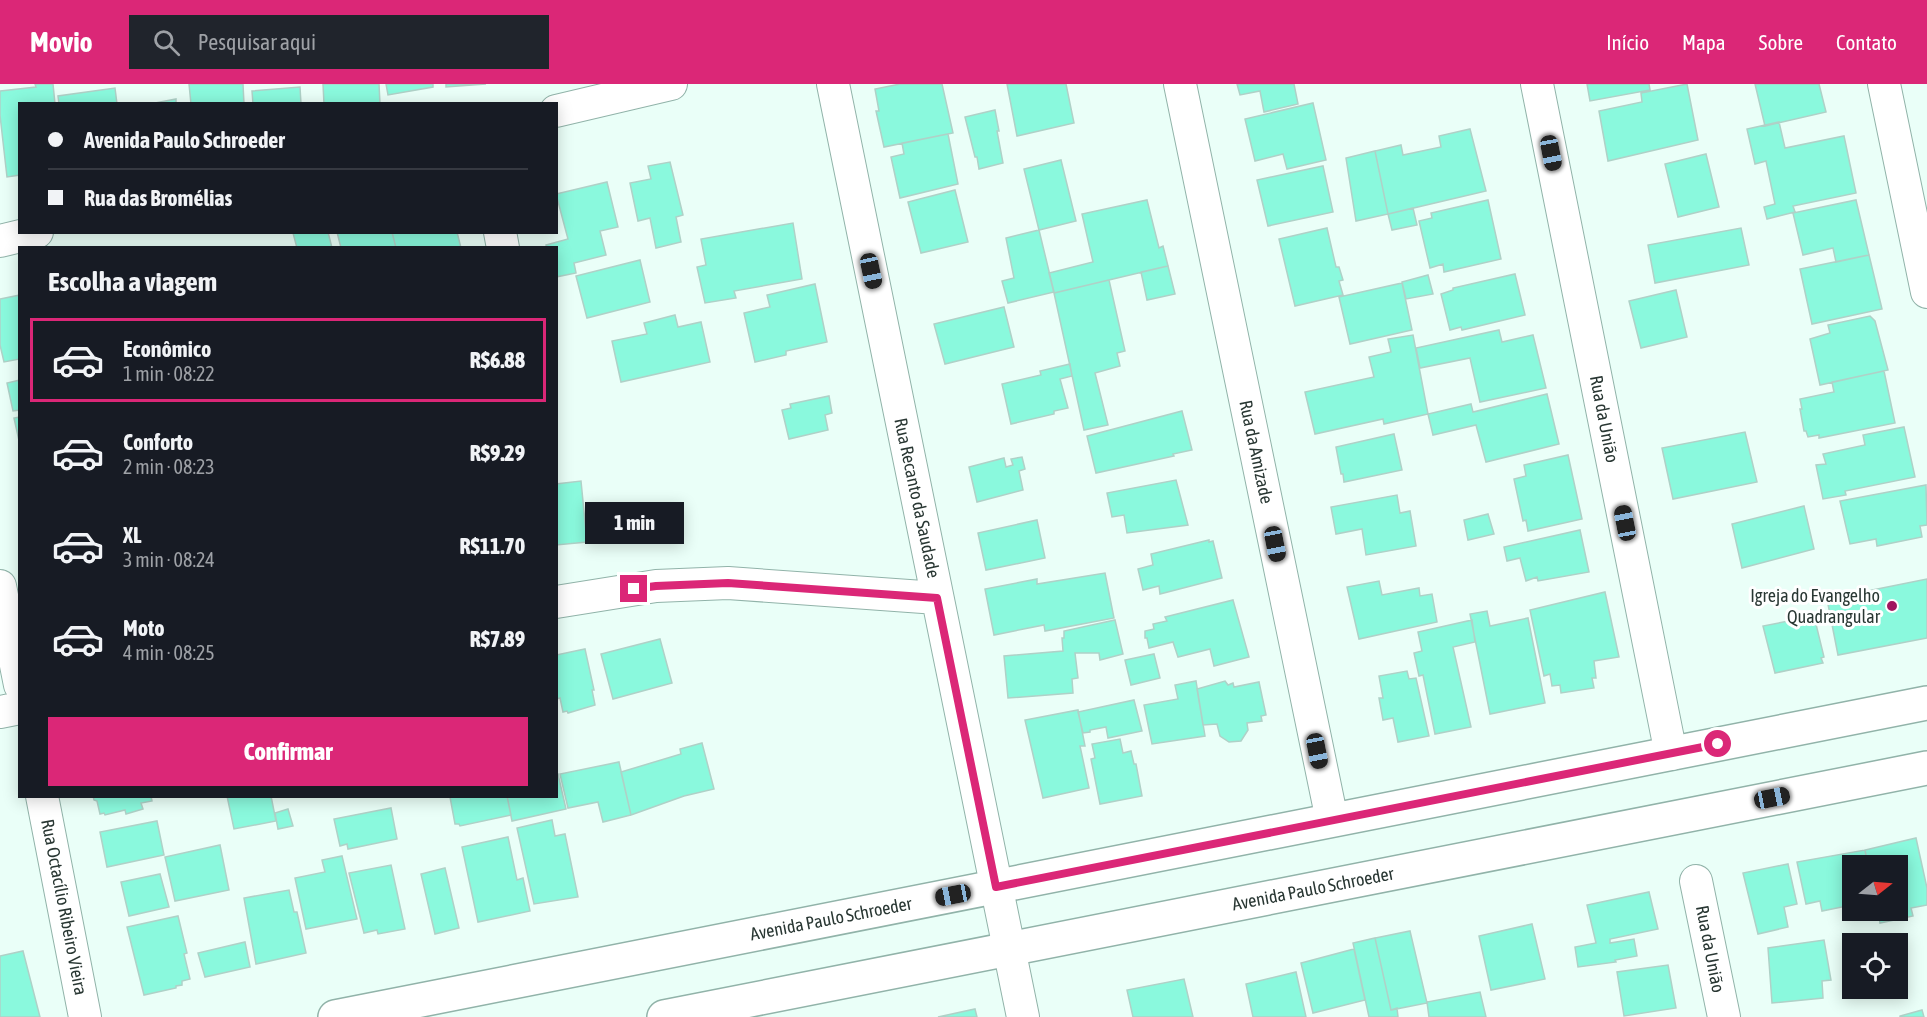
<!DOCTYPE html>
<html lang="pt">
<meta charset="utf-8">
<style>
:root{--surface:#171b24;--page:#20242c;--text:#f1f3f6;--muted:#9ea1a6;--line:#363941;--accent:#db2777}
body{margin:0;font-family:"Asap Condensed",sans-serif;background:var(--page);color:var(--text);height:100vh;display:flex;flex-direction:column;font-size:22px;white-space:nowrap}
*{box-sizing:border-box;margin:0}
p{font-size:20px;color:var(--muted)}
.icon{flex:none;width:33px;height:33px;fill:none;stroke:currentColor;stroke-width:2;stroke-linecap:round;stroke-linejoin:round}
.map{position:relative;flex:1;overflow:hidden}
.drawer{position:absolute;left:18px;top:162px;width:540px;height:552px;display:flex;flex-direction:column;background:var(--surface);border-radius:0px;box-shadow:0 3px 15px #0003}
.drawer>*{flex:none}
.guide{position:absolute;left:18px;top:18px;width:540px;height:132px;border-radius:0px;box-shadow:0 3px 15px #0003;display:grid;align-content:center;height:132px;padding:0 30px;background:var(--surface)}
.needle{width:39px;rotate:73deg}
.tools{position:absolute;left:1842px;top:771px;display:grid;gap:12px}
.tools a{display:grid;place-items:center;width:66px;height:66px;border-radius:0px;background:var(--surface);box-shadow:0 3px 15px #0003;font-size:30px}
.end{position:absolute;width:27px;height:27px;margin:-14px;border:8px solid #db2777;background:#fff;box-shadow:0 0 0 3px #fff}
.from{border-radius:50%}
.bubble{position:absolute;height:42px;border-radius:0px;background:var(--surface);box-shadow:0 3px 15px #0003;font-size:20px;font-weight:800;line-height:42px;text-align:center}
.car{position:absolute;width:18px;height:36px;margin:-18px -9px;border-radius:8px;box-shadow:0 0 4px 2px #0007;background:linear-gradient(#222 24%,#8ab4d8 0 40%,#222 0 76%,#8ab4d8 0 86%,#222 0)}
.guide b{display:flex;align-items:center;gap:21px;height:57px;font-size:22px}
.guide b+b{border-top:2px solid var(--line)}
.guide i{width:15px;height:15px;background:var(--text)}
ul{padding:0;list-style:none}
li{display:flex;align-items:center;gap:18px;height:84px;margin:0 12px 9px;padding:0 18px;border:3px solid transparent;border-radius:0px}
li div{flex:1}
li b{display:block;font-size:22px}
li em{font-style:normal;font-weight:800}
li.active{border-color:var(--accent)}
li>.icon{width:54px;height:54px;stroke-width:1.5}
h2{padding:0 30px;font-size:27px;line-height:72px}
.primary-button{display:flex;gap:12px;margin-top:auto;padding:12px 30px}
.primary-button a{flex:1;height:69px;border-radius:0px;background:var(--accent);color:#fff;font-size:24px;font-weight:800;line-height:69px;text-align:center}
header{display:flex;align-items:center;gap:36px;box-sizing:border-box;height:84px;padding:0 30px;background:var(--accent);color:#fff}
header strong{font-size:28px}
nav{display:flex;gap:33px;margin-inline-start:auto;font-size:21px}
.search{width:420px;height:54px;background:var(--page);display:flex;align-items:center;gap:15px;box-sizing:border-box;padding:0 21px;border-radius:0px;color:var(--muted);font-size:22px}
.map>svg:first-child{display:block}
.building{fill:#8af9dd;stroke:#afd1c7;stroke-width:1.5}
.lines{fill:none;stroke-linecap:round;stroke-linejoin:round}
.minor-casing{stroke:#91b3a9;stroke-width:34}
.primary-casing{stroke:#91b3a9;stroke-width:36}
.minor{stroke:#fff;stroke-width:32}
.primary{stroke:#fff;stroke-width:33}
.route{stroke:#db2777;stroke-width:8}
.poi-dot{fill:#a11660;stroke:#fff;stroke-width:2}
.labels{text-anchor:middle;stroke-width:6;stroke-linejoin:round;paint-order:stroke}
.street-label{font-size:18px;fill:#293733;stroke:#fff}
.poi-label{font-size:18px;fill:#293733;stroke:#fff;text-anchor:end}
</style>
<header>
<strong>Movio</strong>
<div class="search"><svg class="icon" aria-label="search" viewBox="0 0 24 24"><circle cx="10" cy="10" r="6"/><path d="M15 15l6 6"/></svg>Pesquisar aqui</div>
<nav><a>Início</a><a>Mapa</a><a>Sobre</a><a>Contato</a></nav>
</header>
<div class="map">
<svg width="1927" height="933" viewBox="0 0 1927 933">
<rect width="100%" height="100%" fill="#eafff8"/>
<path class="building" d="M35,0H53L55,20H20V91L7,93L0,31V7L36,3Z
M189,0H243L244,20H191Z
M323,0H379L380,20H324Z
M386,0H433V3L388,11Z
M446,0H486L446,3Z
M900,0H942L953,49L884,63L876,27H879L875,5Z
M1007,0H1066L1074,39L1017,52Z
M1237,0H1294L1298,20L1264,28L1260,7L1240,11Z
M1587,0H1649L1650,6L1590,17Z
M1687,0L1698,56L1608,77L1599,27L1642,18L1641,9Z
M1755,0H1819L1826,28L1765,42Z
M300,3L301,20H253L252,7Z
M115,4L117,20H59L58,12Z
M176,15V20H150Z
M1313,19L1326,76L1287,85L1283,70L1255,77L1245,35Z
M995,26L999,47H997L1003,79L979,85L977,73H975L965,33Z
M1779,38L1785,64L1844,52L1856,109L1793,122L1795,128L1767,135L1764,123L1775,120L1766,77L1755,80L1747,45Z
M1470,45L1486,107L1388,130L1375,67L1401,61L1403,71L1441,63L1439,52Z
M948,50L958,100L900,114L891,73L904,70L902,59Z
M1375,67L1388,130L1356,137L1346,74Z
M1706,70L1719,123L1678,133L1665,80Z
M1061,76L1076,137L1039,146L1024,85Z
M670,78L683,131L676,133L681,158L656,164L650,134L638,137L630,99L651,95L648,82Z
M1323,82L1333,128L1268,142L1257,96Z
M607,98L618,143L600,147L606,171L574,179L576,189L556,193V164H547L546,161L568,155L556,110Z
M955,106L968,158L921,169L908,118Z
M1147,116L1159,164L1163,162L1168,182L1054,209L1049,189L1093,178L1082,130Z
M1488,116L1501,175L1444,188L1443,180L1430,184L1419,137L1432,134L1431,129Z
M1856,116L1869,171L1836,178L1833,164L1803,171L1793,129Z
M1413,124L1417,141L1392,146L1388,130Z
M793,139L802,195L734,207L736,214L705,219L697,183L706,181L701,155Z
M1327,144L1336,183H1339L1343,196L1339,197L1343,211L1295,222L1279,155Z
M1741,144L1749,181L1655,199L1648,161Z
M1039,146L1054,208L1008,219L1002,197L1014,194L1006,154Z
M328,148L332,164H297L293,149Z
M337,148H392L396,164H341Z
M392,148H457L461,164H396Z
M1869,171L1882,225L1812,240L1800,185Z
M640,176L650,218L587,234L576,192Z
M1168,182L1175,210L1147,216L1141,188Z
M1515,190L1525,231L1462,246L1461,243L1450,246L1441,210L1453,206V204Z
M1428,191L1433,210L1406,215L1402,198Z
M1109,196L1125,267L1117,269L1120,282L1095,289L1108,341L1084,346L1054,209Z
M1402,199L1412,246L1350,260L1339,213Z
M815,200L827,258L786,267V271L755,278L744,229L770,223L767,211Z
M1676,206L1687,253L1641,264L1629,217Z
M20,211V275L4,278L0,261V215Z
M1004,223L1014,263L945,280L934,240Z
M675,231L678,243L701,238L710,278L621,298L612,257L647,250L644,239Z
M1870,232L1875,237L1888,286L1820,301L1810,255L1830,249L1828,241Z
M1499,246L1502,258L1533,251L1546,304L1480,318L1470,274L1420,284L1416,264Z
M1413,251L1428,330L1384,340L1383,335L1315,350L1305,308L1374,293L1369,273L1391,268L1388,255Z
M1070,280L1072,292L1060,295L1068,324L1054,327V330L1011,340L1002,300L1041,291L1040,287Z
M1884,287L1895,339L1819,354V351L1808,353L1806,347H1804L1800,325H1802L1800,315L1834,308L1832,298Z
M20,296V326L13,327L7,299Z
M1547,310L1559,360L1486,378L1476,341L1433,351L1428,330L1471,320L1473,328Z
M829,312L832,329L825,331L828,346L789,355L782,326L791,324L790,320Z
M1182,327L1192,366L1173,370L1174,372L1096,389L1087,352Z
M20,333V361L14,334Z
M1904,343L1915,393L1845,407L1846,411L1823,415L1816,381L1826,380L1823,370L1865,361L1863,351Z
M1745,348L1757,398L1673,415L1662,364Z
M1394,350L1402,386L1344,398L1343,390H1341L1336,363Z
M1568,371L1582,435L1528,447L1526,436L1523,437L1514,395L1526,392L1524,381Z
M1022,373L1025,385L1019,387L1023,406L977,418L969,383L1004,374L1006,383L1013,381L1011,375Z
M1176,396L1188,441L1127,449L1124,431L1112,433L1107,409Z
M581,397L587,458L556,461V400Z
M1926,401L1927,441L1920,442L1922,453L1877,462L1876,455L1850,460L1840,417Z
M1397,411L1400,429L1410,427L1416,462L1366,471L1362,445L1336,450L1331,423Z
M1804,422L1814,465L1742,484L1732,440Z
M1488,430L1494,450L1468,456L1464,436Z
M1037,436L1045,474L986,486L978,449Z
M1580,446L1589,488L1538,497L1537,493L1526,497L1520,474L1507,477L1504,463Z
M1209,456V458L1213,457L1222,494L1160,510L1159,502L1143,506L1138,485L1153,481L1151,470Z
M1105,489L1114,534L1045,547L1044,541L994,551L985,505L1037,495V500Z
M1927,495V554L1838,571L1827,515Z
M1379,497L1382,511L1419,504L1420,512L1432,510L1437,538L1359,555L1347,503Z
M1605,508L1619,573L1594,577L1596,594H1592L1594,604L1561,609L1560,601L1552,602L1550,590L1544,592L1530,526Z
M1233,516L1249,573L1214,582L1210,565L1178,573L1173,558L1149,564L1147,554H1145V547L1154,545L1153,540L1167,537L1165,533Z
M1487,527L1490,542L1528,534L1545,619L1490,630L1470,530Z
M1814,532L1824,573L1821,574L1823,579L1775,589L1763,542Z
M1115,536L1123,570L1100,576L1099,569H1075L1078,594L1072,595L1073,609L1008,614L1004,572L1063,567L1062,554H1064V547Z
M1472,536L1475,558L1453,563L1471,643L1435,650L1423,591L1419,592L1414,569L1422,567L1418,548Z
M660,555L672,599L613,615L601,570Z
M585,565L594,606H592L595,621L568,629L567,627L563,628L560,614L556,615V571Z
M1154,570L1160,594L1131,601L1125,576Z
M1407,587L1409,595L1416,594L1429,652L1398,658L1393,634L1383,636L1379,614H1383L1379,592Z
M1196,597L1205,652L1152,660L1144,621L1178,615L1175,601Z
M1225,597L1228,601L1233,599L1234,603L1259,598L1266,631L1261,632L1262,637L1247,639L1248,646L1241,657L1229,658L1220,652L1217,640L1203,641L1197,605Z
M1134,616L1142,647L1108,654L1106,643L1090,646V648L1083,649L1078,628Z
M1078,626L1085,662H1080L1089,704L1043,714L1025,636Z
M1120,655L1123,669L1131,667L1134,680H1136L1142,712L1100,720L1091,675L1095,674L1092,660Z
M702,659L714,705L684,712L631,731L621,688L681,670L680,665Z
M619,678L631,731L603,738L598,718L568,724L560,690Z
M558,690L566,725L512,737L507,712H556V691Z
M93,712H151L152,717L141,719L143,725L126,730L125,726L105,731L104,729L100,730L97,717L94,716Z
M227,712H271L276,737L234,745Z
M507,712L511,731L460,742L459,740H455L450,713Z
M391,724L397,755L348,765L347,760L340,762L334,735Z
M288,725L293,742L278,745L275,729Z
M552,736L555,752L565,750L578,813L534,820L517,744Z
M157,737L164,771L107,783L100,748Z
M508,753L517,796L523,794L530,827L478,838L462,763Z
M1916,754L1927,804V821L1911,824L1913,832L1880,839L1878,826H1898V782H1868L1865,766Z
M220,761L229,806L175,817L165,773Z
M1865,766L1868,782H1852V821L1822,827L1820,817L1806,820L1797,778Z
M342,772L357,835L306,845L295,794L325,788L322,776Z
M1788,780L1797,820L1784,823L1788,843L1758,850L1743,789Z
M391,781L405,845L378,850L377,846L364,849L349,789Z
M445,784L459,844L435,850L421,790Z
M160,790L169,823L129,832L121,798Z
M289,806L294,828H297L306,869L256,880L244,814Z
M1649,808L1658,845L1610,855V859L1634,855L1637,872L1615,876L1616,878L1578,883L1575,863L1596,859L1587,821Z
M178,832L187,869L184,870L190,895L182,897V901L176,902V904L144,911L127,843Z
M1532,840L1545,895L1491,906L1479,852Z
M1410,847L1427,919L1391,926L1375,854Z
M1375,854L1391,926L1397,924L1398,933H1369L1353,859Z
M1824,856L1831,896L1822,897L1823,914L1772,919L1768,864Z
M245,858L250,883L205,893L198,869Z
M1354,865L1365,916L1313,929L1301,879Z
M23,867L40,933H0V872Z
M1668,881L1676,924L1624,932L1617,888Z
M1296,888L1306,933H1253L1246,900Z
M1184,895L1193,933H1133L1127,906Z
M1480,908L1486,933H1429L1427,918Z
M975,925L977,933H938Z
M1922,926L1924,933H1900V932Z"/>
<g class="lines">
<defs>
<path id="minor" d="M833,0L1023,933
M1180,0L1332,736
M1537,0L1671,670
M1884,0L1927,208
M556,27L671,0
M500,148L503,164
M0,157L37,148
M0,502L20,601
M556,518L656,502L728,499L937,514
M0,628L20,624
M42,712L85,933
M1696,797L1724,933"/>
<path id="primary" d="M335,933L1927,619
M664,933L1927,684"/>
</defs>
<use href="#minor" class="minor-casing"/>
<use href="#primary" class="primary-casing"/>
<use href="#minor" class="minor"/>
<use href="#primary" class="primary"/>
</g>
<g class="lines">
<path class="route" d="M634,505L656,502L728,499L937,514L996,803L1718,660"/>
</g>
<circle class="poi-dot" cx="1892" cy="522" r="6"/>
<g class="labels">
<g class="street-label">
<text transform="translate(1604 335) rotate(79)" y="6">Rua da União</text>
<text transform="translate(1256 368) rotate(78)" y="6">Rua da Amizade</text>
<text transform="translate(917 414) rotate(78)" y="6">Rua Recanto da Saudade</text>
<text transform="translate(1313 805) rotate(-11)" y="6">Avenida Paulo Schroeder</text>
<text transform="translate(64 823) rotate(79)" y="6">Rua Octacílio Ribeiro Vieira</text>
<text transform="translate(831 835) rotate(-11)" y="6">Avenida Paulo Schroeder</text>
<text transform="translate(1710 865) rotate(79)" y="6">Rua da União</text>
</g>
<g class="poi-label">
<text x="1880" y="518">Igreja do Evangelho<tspan x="1880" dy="21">Quadrangular</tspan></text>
</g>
</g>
</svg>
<div class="tools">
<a><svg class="needle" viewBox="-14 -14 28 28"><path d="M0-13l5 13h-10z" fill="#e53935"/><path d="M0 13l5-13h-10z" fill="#9ea1a6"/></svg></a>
<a><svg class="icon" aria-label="locate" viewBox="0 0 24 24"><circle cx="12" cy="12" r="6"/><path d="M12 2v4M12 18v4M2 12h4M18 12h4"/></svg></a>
</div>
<i class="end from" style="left:1718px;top:660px"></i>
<i class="end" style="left:634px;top:505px"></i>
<div class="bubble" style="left:585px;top:418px;width:99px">1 min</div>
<i class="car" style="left:1551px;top:69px;rotate:169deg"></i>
<i class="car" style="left:871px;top:187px;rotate:168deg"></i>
<i class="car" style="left:1625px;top:439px;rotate:349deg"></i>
<i class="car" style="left:1275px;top:460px;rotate:169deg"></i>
<i class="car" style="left:1317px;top:667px;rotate:169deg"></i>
<i class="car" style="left:1772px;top:714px;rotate:79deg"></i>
<i class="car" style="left:953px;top:811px;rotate:259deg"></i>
<div class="guide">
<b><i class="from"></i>Avenida Paulo Schroeder</b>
<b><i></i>Rua das Bromélias</b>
</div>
<section class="drawer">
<h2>Escolha a viagem</h2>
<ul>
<li class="active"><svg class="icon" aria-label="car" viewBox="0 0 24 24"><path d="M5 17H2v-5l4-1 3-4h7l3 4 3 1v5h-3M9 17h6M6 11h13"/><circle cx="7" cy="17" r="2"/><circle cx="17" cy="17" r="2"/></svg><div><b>Econômico</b><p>1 min · 08:22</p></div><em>R$6.88</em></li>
<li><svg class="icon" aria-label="car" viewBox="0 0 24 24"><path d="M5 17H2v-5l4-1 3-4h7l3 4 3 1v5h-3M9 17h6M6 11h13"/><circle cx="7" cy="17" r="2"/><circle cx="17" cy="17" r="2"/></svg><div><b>Conforto</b><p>2 min · 08:23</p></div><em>R$9.29</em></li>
<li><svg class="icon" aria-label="car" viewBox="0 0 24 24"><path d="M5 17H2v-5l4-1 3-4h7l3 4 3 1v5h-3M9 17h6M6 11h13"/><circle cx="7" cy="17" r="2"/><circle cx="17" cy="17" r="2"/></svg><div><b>XL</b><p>3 min · 08:24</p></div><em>R$11.70</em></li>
<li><svg class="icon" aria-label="car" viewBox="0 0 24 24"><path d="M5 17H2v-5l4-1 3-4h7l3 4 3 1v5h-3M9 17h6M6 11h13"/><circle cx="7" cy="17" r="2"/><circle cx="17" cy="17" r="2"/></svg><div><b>Moto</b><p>4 min · 08:25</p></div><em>R$7.89</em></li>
</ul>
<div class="primary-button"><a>Confirmar</a></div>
</section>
</div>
